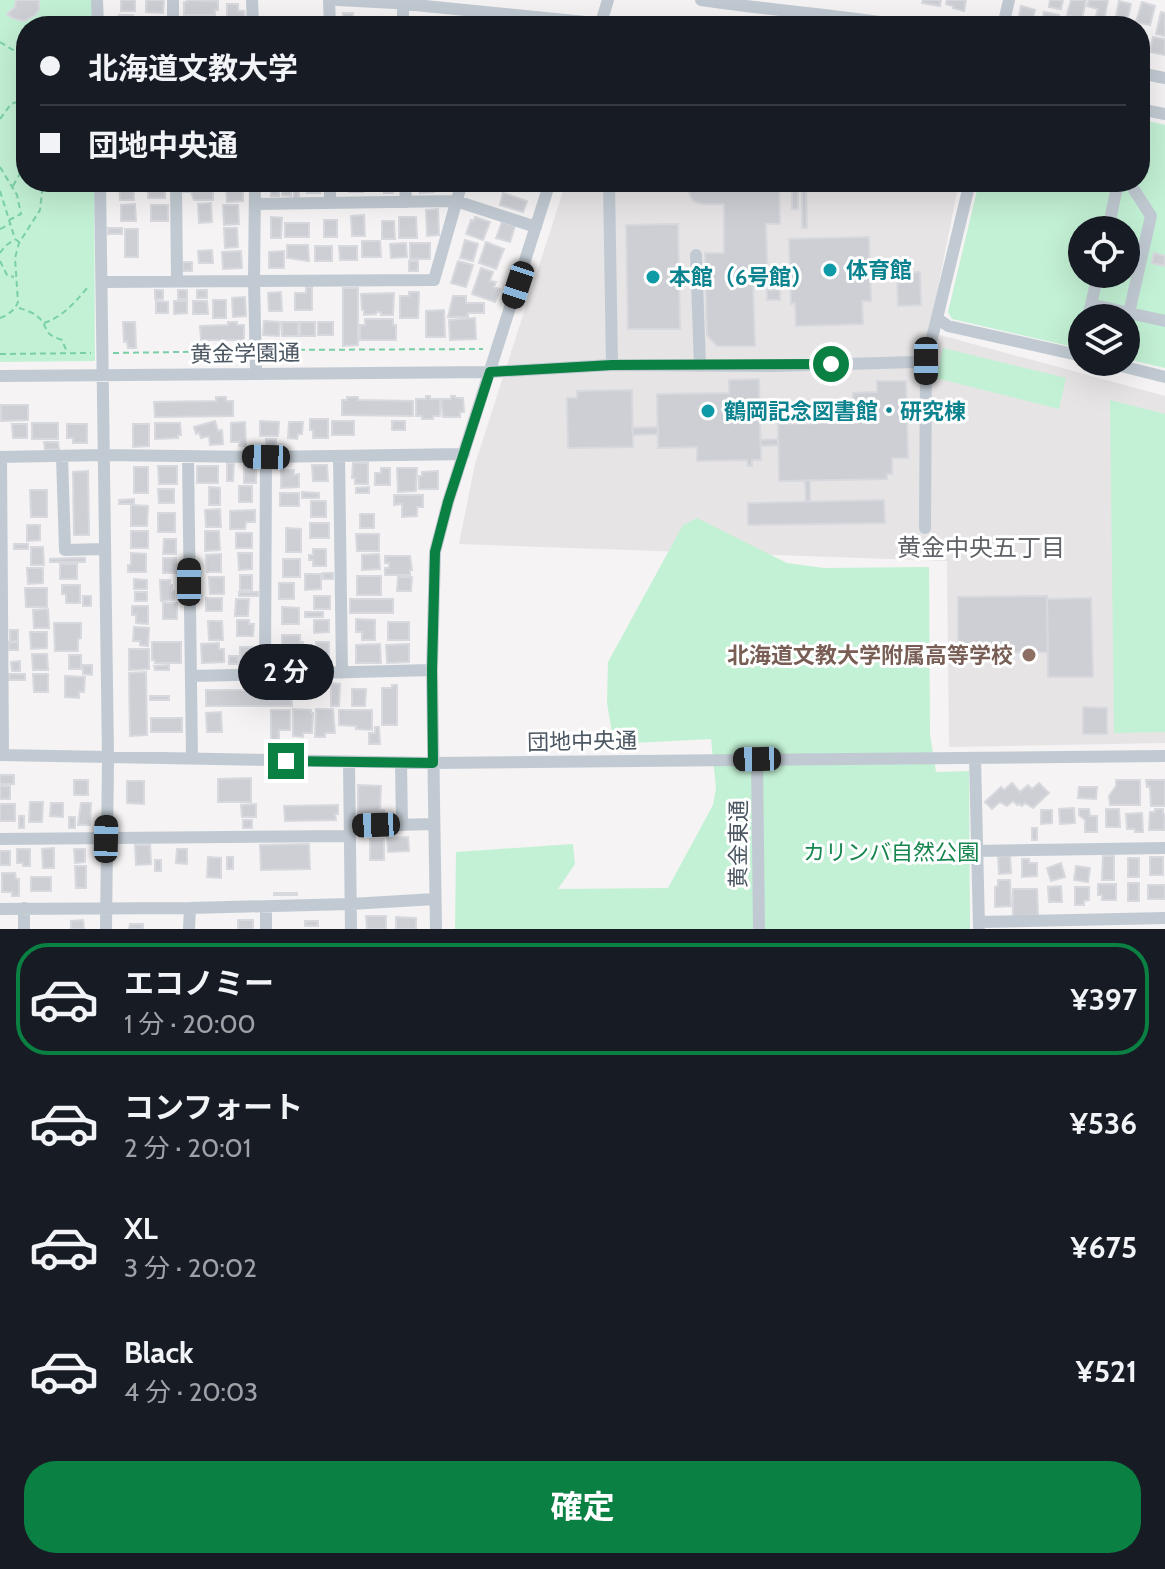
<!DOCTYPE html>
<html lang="ja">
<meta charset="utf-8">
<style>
:root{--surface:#171b24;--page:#20242c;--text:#f1f3f6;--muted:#9ea1a6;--line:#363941;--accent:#0b8043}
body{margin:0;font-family:Cabin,"Noto Sans JP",sans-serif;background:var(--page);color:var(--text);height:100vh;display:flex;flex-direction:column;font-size:30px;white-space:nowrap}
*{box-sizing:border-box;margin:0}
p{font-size:26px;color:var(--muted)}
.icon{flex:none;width:44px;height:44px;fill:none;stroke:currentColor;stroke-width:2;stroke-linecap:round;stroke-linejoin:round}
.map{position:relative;height:929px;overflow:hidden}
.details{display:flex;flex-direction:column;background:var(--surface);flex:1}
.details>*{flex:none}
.guide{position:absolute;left:16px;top:16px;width:1134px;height:176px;border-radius:32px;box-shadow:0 8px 32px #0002;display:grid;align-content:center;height:176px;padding:0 24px;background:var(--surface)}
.controls{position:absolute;left:1068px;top:216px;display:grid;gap:16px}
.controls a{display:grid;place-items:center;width:72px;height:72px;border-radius:50%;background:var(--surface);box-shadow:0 8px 32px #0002;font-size:40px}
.end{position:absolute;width:36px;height:36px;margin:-18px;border:10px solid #0b8043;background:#fff;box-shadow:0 0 0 4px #fff}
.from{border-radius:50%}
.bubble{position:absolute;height:56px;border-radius:28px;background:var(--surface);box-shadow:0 8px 32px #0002;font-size:26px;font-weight:700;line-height:56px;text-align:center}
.car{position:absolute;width:24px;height:48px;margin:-24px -12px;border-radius:10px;box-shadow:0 0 6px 2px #0007;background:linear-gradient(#222 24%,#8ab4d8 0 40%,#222 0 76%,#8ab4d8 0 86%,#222 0)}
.guide b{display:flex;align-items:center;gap:28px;height:76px;font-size:30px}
.guide b+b{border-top:2px solid var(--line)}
.guide i{width:20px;height:20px;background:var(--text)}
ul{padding:14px 0 0;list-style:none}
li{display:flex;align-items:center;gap:24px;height:112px;margin:0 16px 12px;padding:0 8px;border:4px solid transparent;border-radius:32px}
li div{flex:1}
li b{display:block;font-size:30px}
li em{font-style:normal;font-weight:700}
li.current{border-color:var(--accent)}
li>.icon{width:72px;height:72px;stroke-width:1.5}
.action{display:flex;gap:16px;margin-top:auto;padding:16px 24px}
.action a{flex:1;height:92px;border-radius:32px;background:var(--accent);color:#fff;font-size:32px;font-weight:700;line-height:92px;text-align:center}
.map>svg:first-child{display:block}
.education{fill:#e6e4e5}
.green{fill:#c3f1d5;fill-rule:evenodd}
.building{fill:#cdcfd5;stroke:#d7d9de;stroke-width:2}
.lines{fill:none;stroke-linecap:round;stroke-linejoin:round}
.path{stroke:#7ad0a6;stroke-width:2;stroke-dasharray:6 4;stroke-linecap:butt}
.minor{stroke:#c1cad2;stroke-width:12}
.route{stroke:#0b8043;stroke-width:10}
.culture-dot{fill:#0f9aa8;stroke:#fff;stroke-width:3}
.education-dot{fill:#8d6e63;stroke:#fff;stroke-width:3}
.labels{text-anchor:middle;stroke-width:6;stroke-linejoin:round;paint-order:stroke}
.culture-label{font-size:22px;font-weight:bold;fill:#0d838f;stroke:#fff;text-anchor:start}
.street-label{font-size:22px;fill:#4a5661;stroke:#fff}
.education-label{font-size:22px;font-weight:bold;fill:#785e54;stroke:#fff;text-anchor:end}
.park-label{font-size:22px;fill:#17864f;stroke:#fff}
.neighbourhood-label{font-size:24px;fill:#5f6368;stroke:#fff}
</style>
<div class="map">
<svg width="1165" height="929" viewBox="0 0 1165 929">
<rect width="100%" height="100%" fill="#f5f3f3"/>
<path class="education" d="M566,182H959L929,332L1165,396V743L949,747L947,561L459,544L475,464Z"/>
<path class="green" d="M0,0H93V26H26V182H94L95,361L0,362Z
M1140,119L1165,125V368L1126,359V318H1082V349L952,319L948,312L979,182H1140ZM1082,230H1126V274H1082Z
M943,348L1066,378L1059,409L936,378Z
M1110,400L1165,414V732L1114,733Z
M697,518L787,563L824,568L929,567L930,734L936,772L969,771L970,929H455L456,852L573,844L575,864L558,889L668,888L713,805L716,788L711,739L614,744L607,703L608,662L683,525Z"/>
<path class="building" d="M16,0H39V9L35,15L24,21L12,18L7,14L15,7Z
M121,0H135V11H121Z
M146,0H164L163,13L146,12Z
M187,0L218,1V10H215V15H184V2H187Z
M923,0H941L940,6L922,3Z
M947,0H966L964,11L953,8V6L946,4Z
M1050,0H1063L1061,9L1049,7Z
M1071,0H1086L1082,19L1067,15Z
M1089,0H1108L1104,21L1095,20L1098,9L1087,6Z
M1119,1L1131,4L1126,25L1115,22Z
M1142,2L1155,6L1150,25L1136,22Z
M227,4H238V11H244L245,18H238V23H227Z
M1021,6L1035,10L1031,26H1017Z
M1044,12L1059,15L1057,26H1041Z
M1161,12L1165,13V36L1156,34Z
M343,13H353L352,26H343Z
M119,15H133V26H120Z
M165,17L166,26H151L150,18Z
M362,18H373V26H362Z
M384,20H396V26H384Z
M421,20H434V26H421Z
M1064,20L1082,24V26H1062Z
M1153,37L1165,39V55L1150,52Z
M133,182L134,200H120L119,183Z
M148,182H165V198H148Z
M184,182H213V200H194L191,192H184Z
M226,182H243V201L227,202Z
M271,182H279V196H271Z
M307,182H320V193H307Z
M349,182H363V192H349Z
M379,182H397V187H393V193H384V187H379Z
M419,182H433L434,192L420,193Z
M436,182H452L453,189L437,190Z
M691,182H779L780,224H766L768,287L753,288L755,346H717L707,335L705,253H724V204H702L693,201L689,193Z
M802,182H806L807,228H802Z
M294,184L299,185V198H294Z
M282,187L291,188V196L282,195Z
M792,189H798V209H792Z
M503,193L527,201L523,212L500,205Z
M211,203L212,222L199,223L198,204Z
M135,204L136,221H121V205Z
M151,205H168V221H151Z
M223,205H238L239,224L224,225Z
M438,209L439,235L427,236L426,210Z
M364,215L365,236H352L351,216Z
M271,217L282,218L281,238H271Z
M399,217H416L417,238H399Z
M475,217L490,222L483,240L466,234L471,220L474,221Z
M324,220H337V237H324Z
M382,221H394L395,239H382Z
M502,222L515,226L510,242L496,238Z
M285,223H309V237H285Z
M678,224L680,329H628L626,225Z
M108,228H122V234H108Z
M224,228H237L238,247L225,248Z
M125,229H138V257H125Z
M869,237L871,301H862L863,324L796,326L795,303L791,304L789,239Z
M465,240L478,244L473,261L460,258Z
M362,241H380L381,257H362Z
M486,242L504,249L496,269L479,263Z
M406,243L407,257L391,258L390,244Z
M410,243H430V259H410Z
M287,245H308L309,261L287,258Z
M315,246H332V261H315Z
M339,246H357V260H340Z
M212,250L213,263H199L198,251Z
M241,251L242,268L223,269L222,252Z
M284,251V268H269V252Z
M1154,253L1165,256V266L1152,263Z
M409,261H418V271H409Z
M458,261L473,265L466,287L451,283Z
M183,262H192V271H183Z
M481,268L493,272L490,281L496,282L494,287L500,289L495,302L472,294Z
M920,272L921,305L898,306L897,273Z
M306,287H312V310H295V293H306Z
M343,288H358V345L343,346Z
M155,290H163V299H155Z
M178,290H187V299H178Z
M197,290H207V298H197Z
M767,290H780V300H767Z
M281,292L282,311H269L268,293Z
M409,292H419L418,318H400V296H409Z
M394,293L393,315H381V312H376V314L364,315V310H362L361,294Z
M453,296H466V303H484V313H468V317H448Z
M245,297L246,316L233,317L232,298Z
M213,300H226V318H213Z
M156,301L168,302V313H156Z
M174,301H187V313L174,314Z
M193,301H207L208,314H193Z
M444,310L445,337H426V311Z
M475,318L476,339L450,340L449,320Z
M365,319H393V325H396V340H360V325H365Z
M264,321L280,322L279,336L263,335Z
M123,322H135L136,348H128L127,341L124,342Z
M228,322H237V325H244V340H201L200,326L228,325Z
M282,322H298V336H282Z
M300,322H315V336H300Z
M318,322H333V335H318Z
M759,379L761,460H752V466H748L747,460L697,461V447L658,448L657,394L729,393V380Z
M877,381H906L908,458H892V474H887V479L779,481L778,424L827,423L826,404H853V393L877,392Z
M632,390L633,447L568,448L567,398H577V391Z
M426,396H430V399H440V416H433V419H422V416H416V399H426Z
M451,396H455V398H463L464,412H460V417H443L441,399H451Z
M216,397H226V401H233V416L155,417L154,402L216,401Z
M347,397H358V400L413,401V416L342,415V400H347Z
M1,405H28V420L1,421Z
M310,419H328V438H313V430H310Z
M215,421L218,431L222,430L223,444L210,445L209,436L201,438L199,432L196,434L194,427Z
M260,421L279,422L278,436H260Z
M332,421H354V435H332Z
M392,421H405V430H392Z
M245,422L246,446H239V442H231V423Z
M289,422H303L302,434H298L297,439L288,438Z
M32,423H58V439H32Z
M155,423H180L181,435H178V438L155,439Z
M12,424H27V438H13Z
M67,424H87V443H73V438H67Z
M133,424H149V446L133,447Z
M658,427V434L633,435L632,428Z
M266,439H276V448H266Z
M778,439V445L761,446L760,440Z
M44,442H58L59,449L45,450Z
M227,463H234L233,481H227Z
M353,463H368V484H355V478H352Z
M244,465H256V483H244Z
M312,465H327L328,481H313Z
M158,466H177V484H159Z
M197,466H218V483H197Z
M134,467H148V493H134Z
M381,468H390V485H375V473H381Z
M397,468H417L416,491L398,492Z
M281,470H294V475L299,474V487L281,488Z
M88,471L89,535H74L73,472Z
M438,471V489H419V476H422V472Z
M810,480V502H806L805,481Z
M239,486H252V502H239Z
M209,487L220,488V505H209Z
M369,487V493H356V488Z
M158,489H174V503H159Z
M30,490H47V517H31Z
M302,492L319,493V498H302Z
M280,493H299V506H280Z
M394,495H423V507H417V516L402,517V504L394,505Z
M134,499V504H119V500Z
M884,500L885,523L748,525V503Z
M311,501H326V517H311Z
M131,505L148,506L147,526H131Z
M220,509L221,527H206L205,510Z
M255,510V522H246L245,529H230V511Z
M158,513H175V532H158Z
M360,514H374V528H360Z
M310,523H329V538H310Z
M27,525H40V540L27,541Z
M286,528L301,529V552H286Z
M131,531H148V548H131Z
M205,531H219L220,550L205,551Z
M236,533H252V548H236Z
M356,534H379V551H357Z
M164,539H176V554H163Z
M14,544H28V549H14Z
M31,547H43L44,565H31Z
M313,549H326V566H313V560H309V555H313Z
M131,553L146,554V572H128V565H131Z
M238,553H252V569L239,570Z
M221,554V572H207L206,555Z
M379,554L380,569L362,570V555Z
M385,556H410L412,570H410V575H385V568H389V563H385Z
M72,558H85V562H50V559Z
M163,558H176V573H163Z
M283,559H300V577H283Z
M60,564H77V579H60Z
M27,568H43V583L28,584Z
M323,573H333V579H323Z
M305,574H321V589L305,590Z
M240,575H252V590H240Z
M357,576H381V595H357Z
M209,577H224V594H210Z
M398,577H412L411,591H397Z
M134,579L147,580V589H134Z
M160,580H170V585H172V591H174V600L161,601Z
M279,583H294V599H279Z
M62,585H80V603H66V594H62Z
M25,588H47V607H26Z
M135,592H147V601H135Z
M239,592H258V596H239Z
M83,596H91V606H83Z
M314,596H330V609H314Z
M1047,596L1048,652L958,653V597Z
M206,598H222V611H206Z
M1091,598L1093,677H1048L1047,599Z
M236,599H249L248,616H235Z
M350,599H393V613H350Z
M163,603H177V619H163Z
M132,606H148V624L136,623V615H132Z
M282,607L299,608V624H282Z
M48,609L49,628H34L33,610Z
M305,612H323V617H305Z
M356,619L375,620V640H362V632H356Z
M237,620H249V624H254L253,636H237Z
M314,620H329V632L314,633Z
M208,621H222L223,640H209Z
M388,622H409V640H388Z
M54,623H81V638L78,639V651H55Z
M134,627L149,628L148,646L140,645V641H133Z
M10,630H18V641L10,642Z
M30,632H47V648L31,649Z
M282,635H300V642H303V657H300V664H282Z
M9,642H18V650H9Z
M152,642H181V663H155V660H152Z
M316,642H329V661H316Z
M219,643V649H224V662L202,663L201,644Z
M380,644L381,663H356V645Z
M409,644V662L387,663L386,645Z
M240,647H254L255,661H240Z
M129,649H149V669L129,670Z
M32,654H47L48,670H33Z
M69,655H81V669H69Z
M229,656H238V664H229Z
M20,661V671H12L11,662Z
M83,665H92V675L83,674Z
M169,665V670H155L154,666Z
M146,672L147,735L130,736L129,673Z
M9,674H25V680H9Z
M33,674H48V692H34Z
M65,676L85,677L84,692H79V698L65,697Z
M331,683L340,684L339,706H331Z
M392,685H397V725H382V688H392Z
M352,689H366L365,706H352Z
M206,690H292V706H206Z
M150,696H169V700H150Z
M1083,707L1107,708V734H1083Z
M293,709L311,710V713H313L312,733H303V737L293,736Z
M316,709H333L335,733H325V737H315Z
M271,710H290V730H279V741H271Z
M339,710H372V730L356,729V726L339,725Z
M221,712L222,732H207L206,713Z
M151,718H182V732H151Z
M375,727H379L380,744H369V733H375Z
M0,775H14V784H0Z
M251,778V802H218V779Z
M74,780H88V795H74Z
M1116,780H1140V805H1110L1109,796L1116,786Z
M1146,780H1165V806H1151L1150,787H1147Z
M127,781H144V804L127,803Z
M1012,783L1020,792L1028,785L1032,789L1039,783L1049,793L1033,808L1025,803L1022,806L1019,804L1017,805L1013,801L1007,806L1000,802L992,809L985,802L1001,787L1004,790Z
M358,785L381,786L380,810H384V819H358Z
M0,786H10V799H0Z
M1079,787H1097L1096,799L1078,798Z
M30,802H43L42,822H29Z
M51,803H63V817L50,816Z
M81,803H91L90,825H78Z
M0,804H15V821H0Z
M256,804V817H242L241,805Z
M338,805V814H335L336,820L285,821L284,806Z
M1074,808L1075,823L1060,824L1059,809Z
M1079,809H1089L1090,816H1097V832H1085V820L1079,815Z
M1106,809H1119L1120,827H1106Z
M1155,809H1163V814H1165L1164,830H1149L1150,812H1155Z
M1041,810H1052V823L1041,824Z
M1142,813L1143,832H1135V829H1127L1126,814Z
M19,816H24V828H19Z
M69,817H75V828H69Z
M243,820H252V828H243Z
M1032,828H1037V840H1032Z
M408,837L409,851L388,852L387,838Z
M370,839H384V860H370Z
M309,844L310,869L261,870L260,845Z
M135,845H150L151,864L136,865Z
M54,848V868H43L42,849Z
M17,849H30V866H23V863H17Z
M74,849H85V862L75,863Z
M177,849H187V864L176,863Z
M0,851H10V865H0Z
M1010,856L1011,873L999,874L998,857Z
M1103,856H1114V880H1102Z
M208,857L221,858V878L207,877Z
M227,857H233V869H227Z
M1150,857H1163V875H1150Z
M1128,858H1139V877H1128Z
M1022,859H1029V863H1037V876L1022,877Z
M155,860H161V871H155Z
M1061,863L1065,877L1051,881L1047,868Z
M75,866H86V888H76Z
M1076,866L1090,868L1088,882L1074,880Z
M2,873H15L16,879H19V896H12V892H2Z
M31,877H51V891H31Z
M998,880H1010L1011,906L995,907V887L998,886Z
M1128,883H1139V901H1128Z
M1098,884H1116V900H1102V895H1098Z
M1148,885H1165V899H1148Z
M1061,886L1062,902H1049L1048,887Z
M1075,887H1089V900L1084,901V905H1075Z
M1013,889H1037L1038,915L1013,916Z
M274,893H297V895H274Z
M366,916H386V929H367Z
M396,917L416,918V929H396Z
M83,920L84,929H71V921Z
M238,920H253V929H238Z
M305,921H318V926H305Z
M130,924H143V929H129Z"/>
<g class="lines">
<path class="path" d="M42,25L77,26
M0,42L26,58
M0,119L11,104L26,99
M0,167L17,195L21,214L9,220
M13,186L26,163
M0,191L15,239L19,242
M0,229L10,224
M0,253L5,246L14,240
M0,261L7,275L14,277
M19,308C25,310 33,312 38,317C50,327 40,333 62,340L67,352
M0,318C8,315 15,310 18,302L15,258L19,243L40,210L43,182
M44,323C64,316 75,302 88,287
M269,350L483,349
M113,353L243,351
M0,354L91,353"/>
<path class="minor" d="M97,0L98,26
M173,0V26
M252,0L253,26
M329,0L330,26
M338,0L395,3L626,26
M701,0C769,10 838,15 907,26
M403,3V26
M600,26L608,0
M1003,26L1009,0
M1140,73L1165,78
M1140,109L1165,114
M100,182L108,758L106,929
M176,182L177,281
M255,182L254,281L256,373
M330,182V203
M405,182L406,202
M609,182L612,365
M970,182L937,318L948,326L1082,356
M256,204L456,201L536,227
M1108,230L1118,182
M696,255L700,366
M102,282L434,280L462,182
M1091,304L1129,313L1151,216L1129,182
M1129,313L1165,321
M1088,318L1098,274
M1105,362L1165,377
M0,376L490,372L612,365L774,366L916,362L926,361L937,318
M62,456L65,550L104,549
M188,456L192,759
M339,456L342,673
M0,457L103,455L266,457L464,454
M1,457L3,755
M925,528L926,361
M265,675L266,457
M191,676L432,670
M0,755L433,763L1165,756
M975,758L979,927
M757,759L759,929
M349,762L351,929
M401,763L402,825
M350,826L434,824
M0,839L350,836
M976,851L1165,848
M266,907V929
M24,908V929
M0,909L190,908L351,904L435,899
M979,922L1165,918
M189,929L190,908
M436,929L432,670L435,552L448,502L550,182"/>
</g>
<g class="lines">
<path class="route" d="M286,761L433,763L432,670L435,552L448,502L490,372L612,365L831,364"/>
</g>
<g class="culture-dot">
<circle cx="830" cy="270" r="8"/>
<circle cx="653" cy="277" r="8"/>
<circle cx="708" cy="411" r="8"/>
</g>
<circle class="education-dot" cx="1029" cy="655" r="8"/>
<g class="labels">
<g class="culture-label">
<text x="846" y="278">体育館</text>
<text x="669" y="285">本館（6号館）</text>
<text x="724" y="419">鶴岡記念図書館・研究棟</text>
</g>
<g class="street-label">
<text transform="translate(245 353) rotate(-1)" y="8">黄金学園通</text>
<text transform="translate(582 741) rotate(-1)" y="8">団地中央通</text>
<text transform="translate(738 844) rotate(-90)" y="8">黄金東通</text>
</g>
<g class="education-label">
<text x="1013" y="663">北海道文教大学附属高等学校</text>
</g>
<g class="park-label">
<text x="891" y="860">カリンバ自然公園</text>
</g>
<g class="neighbourhood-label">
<text x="981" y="556">黄金中央五丁目</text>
</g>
</g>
</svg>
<div class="controls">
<a><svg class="icon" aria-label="locate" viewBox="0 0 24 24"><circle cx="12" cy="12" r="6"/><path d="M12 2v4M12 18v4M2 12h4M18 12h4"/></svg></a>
<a><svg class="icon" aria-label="layers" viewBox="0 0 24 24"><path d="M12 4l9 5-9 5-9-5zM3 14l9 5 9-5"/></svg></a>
</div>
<i class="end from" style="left:831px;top:364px"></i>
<i class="end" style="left:286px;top:761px"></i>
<div class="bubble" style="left:238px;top:644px;width:96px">2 分</div>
<i class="car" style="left:518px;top:285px;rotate:198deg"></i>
<i class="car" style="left:926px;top:361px;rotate:180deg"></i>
<i class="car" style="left:266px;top:457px;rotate:271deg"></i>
<i class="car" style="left:189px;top:582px;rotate:0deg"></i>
<i class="car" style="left:757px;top:759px;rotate:269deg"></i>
<i class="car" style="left:376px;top:825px;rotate:268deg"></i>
<i class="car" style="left:106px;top:839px;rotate:1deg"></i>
<div class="guide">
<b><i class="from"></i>北海道文教大学</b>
<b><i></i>団地中央通</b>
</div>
</div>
<section class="details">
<ul>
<li class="current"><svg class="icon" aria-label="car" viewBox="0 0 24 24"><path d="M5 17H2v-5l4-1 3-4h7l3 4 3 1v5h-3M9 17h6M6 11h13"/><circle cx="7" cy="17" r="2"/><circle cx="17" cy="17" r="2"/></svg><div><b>エコノミー</b><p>1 分 · 20:00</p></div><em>¥397</em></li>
<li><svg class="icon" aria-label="car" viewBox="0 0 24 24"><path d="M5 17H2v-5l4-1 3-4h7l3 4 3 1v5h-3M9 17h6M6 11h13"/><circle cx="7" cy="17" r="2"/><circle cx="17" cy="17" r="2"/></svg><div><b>コンフォート</b><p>2 分 · 20:01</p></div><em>¥536</em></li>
<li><svg class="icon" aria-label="car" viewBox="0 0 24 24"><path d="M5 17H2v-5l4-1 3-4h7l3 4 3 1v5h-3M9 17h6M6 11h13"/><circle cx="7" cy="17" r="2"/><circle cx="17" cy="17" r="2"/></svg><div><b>XL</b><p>3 分 · 20:02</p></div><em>¥675</em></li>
<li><svg class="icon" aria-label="car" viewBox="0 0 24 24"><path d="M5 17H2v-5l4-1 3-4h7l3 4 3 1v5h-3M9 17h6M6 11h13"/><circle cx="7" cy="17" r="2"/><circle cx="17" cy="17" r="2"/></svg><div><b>Black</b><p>4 分 · 20:03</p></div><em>¥521</em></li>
</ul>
<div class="action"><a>確定</a></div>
</section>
